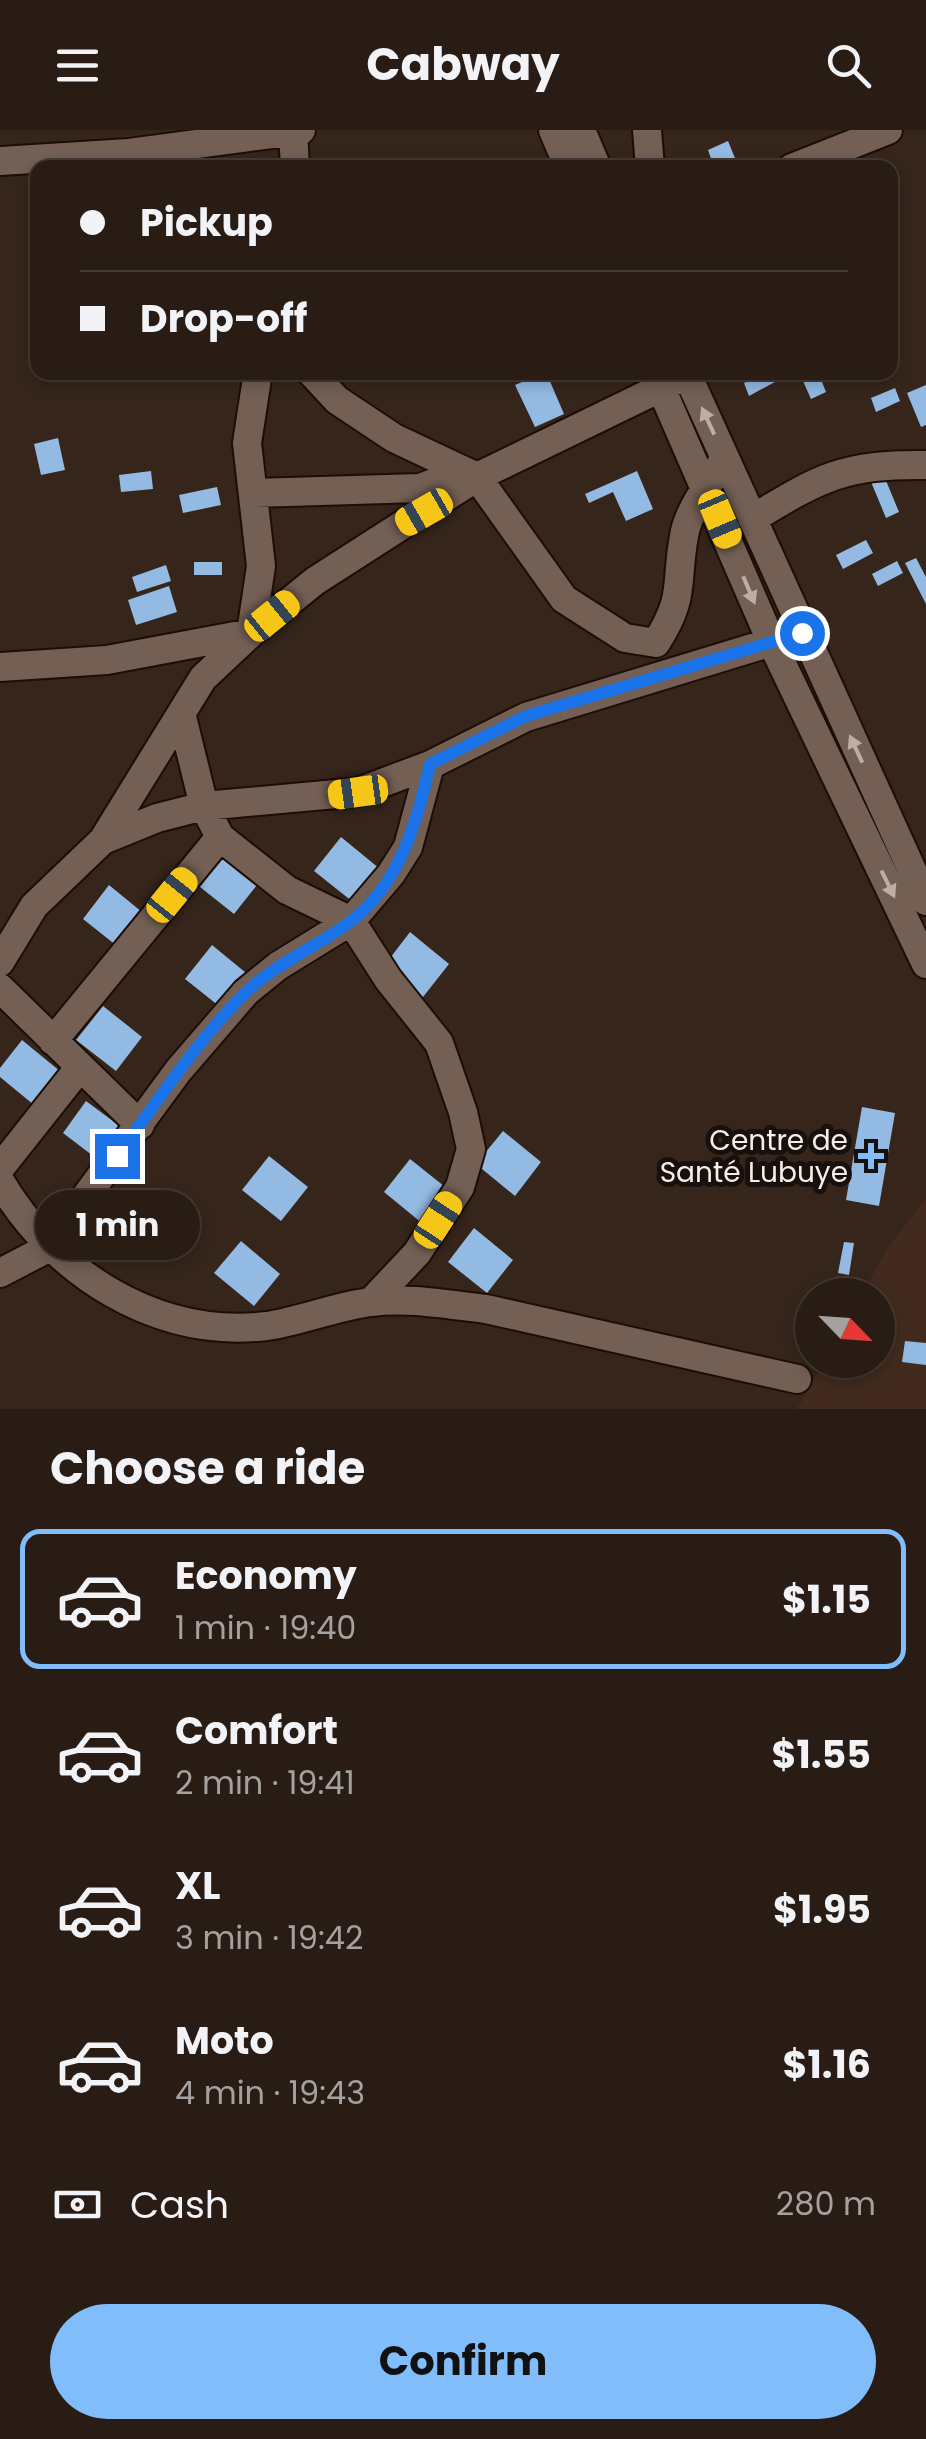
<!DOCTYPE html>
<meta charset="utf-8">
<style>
:root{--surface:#281c14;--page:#342922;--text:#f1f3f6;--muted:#a5a1a0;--line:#443a34;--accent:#80bdfa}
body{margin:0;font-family:Poppins,sans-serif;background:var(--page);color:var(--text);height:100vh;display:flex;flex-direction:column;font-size:38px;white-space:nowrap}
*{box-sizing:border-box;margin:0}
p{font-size:32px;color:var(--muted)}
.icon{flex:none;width:55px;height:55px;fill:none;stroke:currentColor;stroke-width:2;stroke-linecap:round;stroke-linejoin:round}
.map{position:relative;height:1279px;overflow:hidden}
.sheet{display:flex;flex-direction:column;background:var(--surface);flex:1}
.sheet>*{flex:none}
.top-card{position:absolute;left:30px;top:30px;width:868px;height:220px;border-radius:20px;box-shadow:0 5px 15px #0003,0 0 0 2px var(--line);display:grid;align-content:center;height:220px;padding:0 50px;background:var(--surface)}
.needle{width:65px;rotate:115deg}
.controls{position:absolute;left:795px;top:1148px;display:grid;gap:20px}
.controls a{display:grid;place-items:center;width:100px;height:100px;border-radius:50%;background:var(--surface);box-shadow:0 5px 15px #0003,0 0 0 2px var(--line);font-size:50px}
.end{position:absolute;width:45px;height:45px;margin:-22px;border:12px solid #1a73e8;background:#fff;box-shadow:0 0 0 5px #fff}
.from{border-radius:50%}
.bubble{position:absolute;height:70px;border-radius:35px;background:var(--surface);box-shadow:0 5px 15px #0003,0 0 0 2px var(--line);font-size:32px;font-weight:700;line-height:70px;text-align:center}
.car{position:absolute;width:30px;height:60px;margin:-30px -15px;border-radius:12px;box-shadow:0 0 8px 2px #0007;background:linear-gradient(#f5c518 24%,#345 0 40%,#f5c518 0 76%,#345 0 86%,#f5c518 0)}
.top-card b{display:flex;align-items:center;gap:35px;height:95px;font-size:38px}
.top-card b+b{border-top:2px solid var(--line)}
.top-card i{width:25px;height:25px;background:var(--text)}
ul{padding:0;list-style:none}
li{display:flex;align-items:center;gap:30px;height:140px;margin:0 20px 15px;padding:0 30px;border:5px solid transparent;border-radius:20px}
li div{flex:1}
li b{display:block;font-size:38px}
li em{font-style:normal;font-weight:700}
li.active{border-color:var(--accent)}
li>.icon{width:90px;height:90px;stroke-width:1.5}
h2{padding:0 50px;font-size:45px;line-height:120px}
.pay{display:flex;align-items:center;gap:25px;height:110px;padding:0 50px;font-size:38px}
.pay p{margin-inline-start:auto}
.action{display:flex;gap:20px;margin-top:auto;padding:20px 50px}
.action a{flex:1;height:115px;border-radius:60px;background:var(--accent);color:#111;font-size:40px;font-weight:700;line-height:115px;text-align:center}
header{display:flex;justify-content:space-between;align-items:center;height:130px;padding:0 50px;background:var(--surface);font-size:45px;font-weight:700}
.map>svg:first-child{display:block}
.built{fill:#422a1e}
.building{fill:#93bae2}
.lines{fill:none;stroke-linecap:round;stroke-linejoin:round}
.minor-casing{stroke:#1d0d05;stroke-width:32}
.minor{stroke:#735f54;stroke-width:28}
.oneway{fill:#bdada5}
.route{stroke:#1a73e8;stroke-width:12}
.poi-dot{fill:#80bdfa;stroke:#18100c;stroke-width:4}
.labels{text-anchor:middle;stroke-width:10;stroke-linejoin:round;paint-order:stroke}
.poi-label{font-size:28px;fill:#f9ede7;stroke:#18100c;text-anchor:end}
</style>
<header><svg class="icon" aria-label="menu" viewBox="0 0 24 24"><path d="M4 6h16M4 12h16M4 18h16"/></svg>Cabway<svg class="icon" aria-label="search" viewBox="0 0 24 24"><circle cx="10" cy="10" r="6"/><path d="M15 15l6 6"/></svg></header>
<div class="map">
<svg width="926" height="1279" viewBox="0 0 926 1279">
<rect width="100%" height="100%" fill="#36251b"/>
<path class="built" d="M926,1069V1279H797L825,1230H878V1165H861L889,1116Z"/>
<path class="building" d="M728,11L739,38H706L713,34L708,20Z
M546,242L564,284L535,297L515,255Z
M767,242H793L749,266L744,253Z
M799,242H818L826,262L811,269Z
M926,255V295L921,297L907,263Z
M895,258L900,271L876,282L871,268Z
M58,308L65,340L41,345L34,314Z
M151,341L153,359L121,362L119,345Z
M637,341L653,379L626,391L613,362L589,373L585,364Z
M882,341L899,382L886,388L869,347Z
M217,357L221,375L183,383L179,365Z
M866,410L873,423L843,439L836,425Z
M916,428L926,447V474L905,433Z
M897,431L903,443L878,456L872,444Z
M194,432H222V445H194Z
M166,435L171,451L137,462L132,447Z
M169,456L177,482L136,495L128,470Z
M341,707L380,739L353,772L314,741Z
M222,719L261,750L234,784L195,753Z
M109,755L148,787L122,820L83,789Z
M410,802L449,834L423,867L384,836Z
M212,815L251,847L224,880L185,849Z
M103,876L142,907L116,941L76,910Z
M22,910L61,942L34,975L0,947V938Z
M86,971L125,1000L101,1032L63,1003Z
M862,977L895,983L879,1076L846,1070Z
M503,1001L541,1032L515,1066L476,1034Z
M269,1026L308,1057L281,1091L242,1060Z
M410,1029L449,1060L423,1094L384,1062Z
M162,1062L202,1095L180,1122L140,1089Z
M474,1098L513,1130L487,1163L448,1132Z
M241,1111L280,1144L254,1176L214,1143Z
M844,1112L854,1113L849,1145L838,1143Z
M905,1211L926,1213V1235L902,1232Z"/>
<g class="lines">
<defs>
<path id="minor" d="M293,0L295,38
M553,0L569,38
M581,0L597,38
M647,0L650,38
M0,31L129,23L301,0
M792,38L888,0
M311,242L337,270L394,308L477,347L564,469L625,508L656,513C686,466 675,455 684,406C688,380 711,351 725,328
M686,242L926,771
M655,244L771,511L926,834
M253,363L420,358L464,342
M752,389C821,347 844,334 926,335
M0,537L107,530L251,503L315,451L477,347L687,245
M182,587L204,676L220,707L287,760L351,791L388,849L439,913L463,982L471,1019L460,1057L417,1123L371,1172
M103,710L203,548L251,503L261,436L247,313L258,242
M0,832L34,776L103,710L157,688L204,676L358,662L430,635L526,587L801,503
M0,858L140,995
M53,911L220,707
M0,1038L80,937
M0,1051C54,1143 156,1209 267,1196C302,1191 336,1176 371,1172C408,1167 449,1175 486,1179L797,1249
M0,1143L48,1118L178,941L246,862L278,836L351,791L391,744L408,717L430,635"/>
</defs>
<use href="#minor" class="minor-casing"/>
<use href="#minor" class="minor"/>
</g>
<defs><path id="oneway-solid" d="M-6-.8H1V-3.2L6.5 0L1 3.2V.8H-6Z" transform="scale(2.5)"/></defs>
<g class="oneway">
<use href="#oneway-solid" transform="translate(708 291) rotate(-115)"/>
<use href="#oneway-solid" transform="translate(749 460) rotate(67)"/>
<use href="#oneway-solid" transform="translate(856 619) rotate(-115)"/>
<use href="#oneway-solid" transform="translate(888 754) rotate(64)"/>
</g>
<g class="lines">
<path class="route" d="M117,1026C158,971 196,912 245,863C275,834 314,818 347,794C399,757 417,693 430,634L526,586L802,503"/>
</g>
<path class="poi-dot" d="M866 1011h10v10h10v10h-10v10h-10v-10h-10v-10h10z"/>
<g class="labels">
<g class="poi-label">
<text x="848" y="1020">Centre de<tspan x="848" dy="32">Santé Lubuye</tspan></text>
</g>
</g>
</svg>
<div class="controls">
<a><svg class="needle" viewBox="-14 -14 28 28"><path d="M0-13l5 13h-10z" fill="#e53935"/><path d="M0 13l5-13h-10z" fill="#a5a1a0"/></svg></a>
</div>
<i class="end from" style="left:802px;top:503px"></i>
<i class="end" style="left:117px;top:1026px"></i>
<div class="bubble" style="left:35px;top:1060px;width:165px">1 min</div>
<i class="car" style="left:424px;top:382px;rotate:240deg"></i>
<i class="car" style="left:720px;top:389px;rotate:157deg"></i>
<i class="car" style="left:272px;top:486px;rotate:51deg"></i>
<i class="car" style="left:358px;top:662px;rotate:262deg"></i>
<i class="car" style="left:172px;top:765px;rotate:39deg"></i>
<i class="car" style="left:438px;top:1090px;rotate:33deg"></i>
<div class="top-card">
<b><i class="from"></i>Pickup</b>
<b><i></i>Drop-off</b>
</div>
</div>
<section class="sheet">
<h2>Choose a ride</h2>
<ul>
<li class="active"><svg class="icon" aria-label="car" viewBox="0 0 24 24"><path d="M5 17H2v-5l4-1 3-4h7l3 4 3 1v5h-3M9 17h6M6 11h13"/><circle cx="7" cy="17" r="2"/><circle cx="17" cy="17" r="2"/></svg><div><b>Economy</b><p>1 min · 19:40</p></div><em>$1.15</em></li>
<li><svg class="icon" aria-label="car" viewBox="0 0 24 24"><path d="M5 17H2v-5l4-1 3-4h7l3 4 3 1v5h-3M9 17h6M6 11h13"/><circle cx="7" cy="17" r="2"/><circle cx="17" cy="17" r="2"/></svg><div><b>Comfort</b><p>2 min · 19:41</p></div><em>$1.55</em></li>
<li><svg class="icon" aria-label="car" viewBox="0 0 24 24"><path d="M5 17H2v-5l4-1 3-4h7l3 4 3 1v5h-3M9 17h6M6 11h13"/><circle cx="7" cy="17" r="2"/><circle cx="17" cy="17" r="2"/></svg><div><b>XL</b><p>3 min · 19:42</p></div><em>$1.95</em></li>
<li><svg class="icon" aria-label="car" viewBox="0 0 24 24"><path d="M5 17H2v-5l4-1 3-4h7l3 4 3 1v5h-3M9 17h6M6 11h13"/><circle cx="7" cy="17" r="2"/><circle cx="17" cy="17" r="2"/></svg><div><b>Moto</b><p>4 min · 19:43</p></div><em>$1.16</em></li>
</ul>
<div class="pay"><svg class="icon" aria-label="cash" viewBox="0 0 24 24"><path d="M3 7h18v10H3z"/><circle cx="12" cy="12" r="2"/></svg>Cash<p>280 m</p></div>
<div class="action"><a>Confirm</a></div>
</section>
